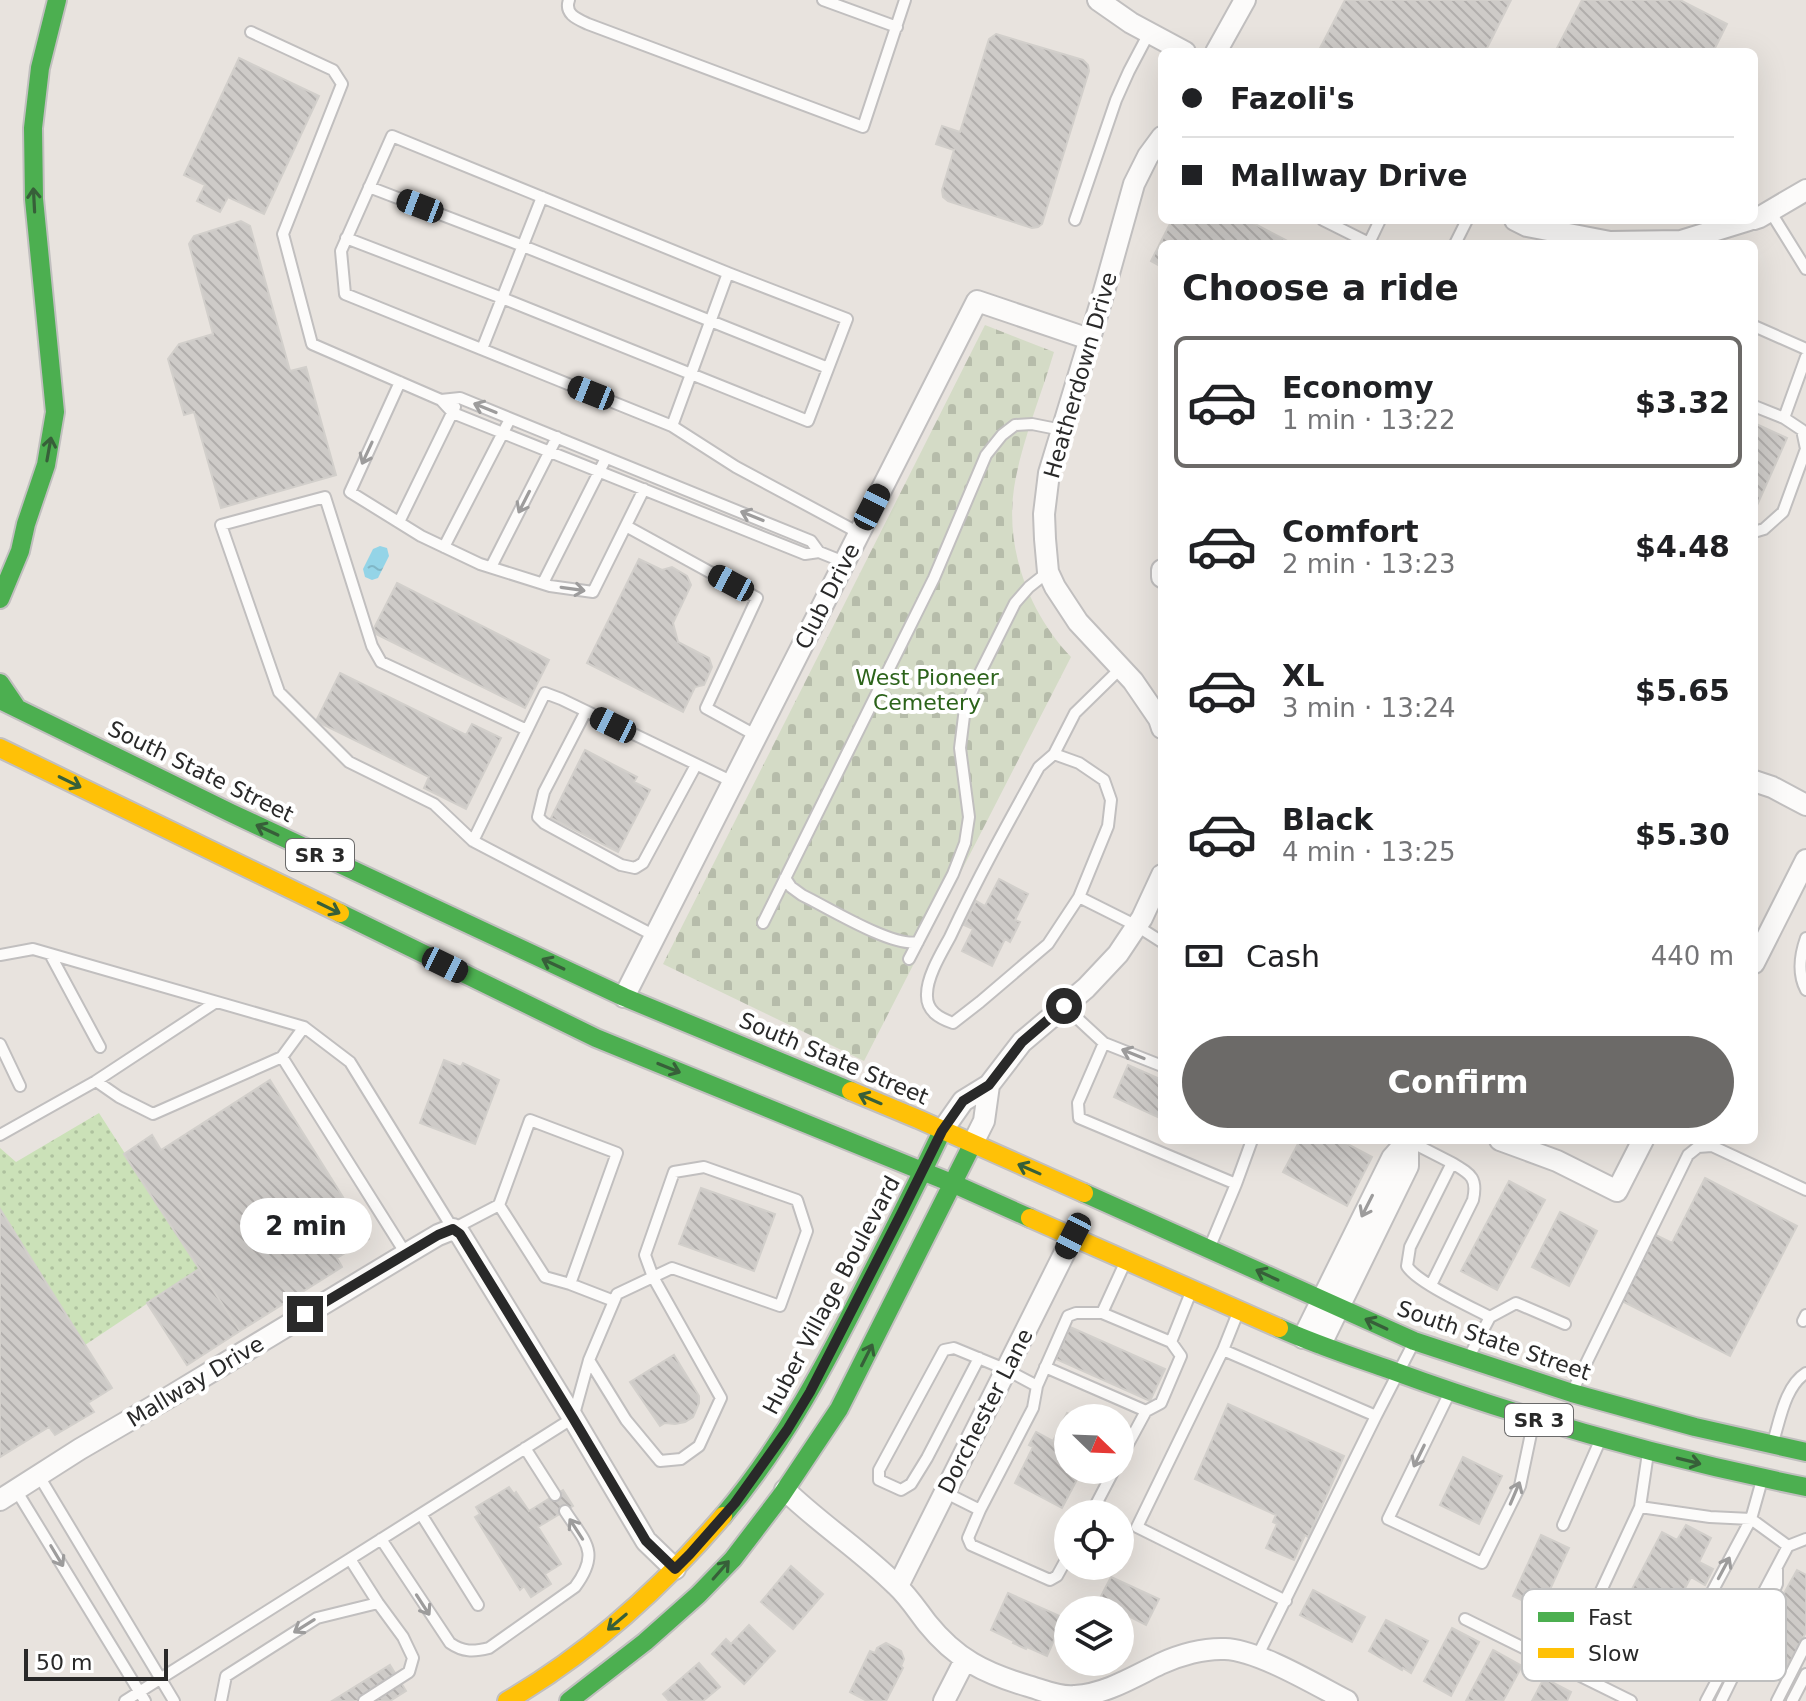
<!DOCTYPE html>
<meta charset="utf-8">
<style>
:root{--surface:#fff;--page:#f2f2f2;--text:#202124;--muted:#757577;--line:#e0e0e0;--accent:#6c6a68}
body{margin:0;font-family:"DejaVu Sans",sans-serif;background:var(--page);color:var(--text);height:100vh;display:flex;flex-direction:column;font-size:30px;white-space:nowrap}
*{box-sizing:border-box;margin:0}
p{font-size:26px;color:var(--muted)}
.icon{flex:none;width:44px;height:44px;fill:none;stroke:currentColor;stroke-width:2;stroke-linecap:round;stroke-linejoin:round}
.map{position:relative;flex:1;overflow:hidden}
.sheet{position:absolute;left:1158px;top:240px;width:600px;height:904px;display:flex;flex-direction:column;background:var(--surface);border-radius:12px;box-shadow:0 8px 32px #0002}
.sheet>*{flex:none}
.hud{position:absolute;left:1158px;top:48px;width:600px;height:176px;border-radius:12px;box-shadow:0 8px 32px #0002;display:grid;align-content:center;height:176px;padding:0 24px;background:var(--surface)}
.needle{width:52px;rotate:113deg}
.controls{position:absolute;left:1054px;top:1404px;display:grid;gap:16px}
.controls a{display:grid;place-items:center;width:80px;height:80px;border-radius:50%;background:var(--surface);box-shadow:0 8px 32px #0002;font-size:40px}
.scale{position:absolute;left:24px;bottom:20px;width:144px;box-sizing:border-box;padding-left:8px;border:4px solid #292929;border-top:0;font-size:22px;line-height:28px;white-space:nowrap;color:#292929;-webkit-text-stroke:6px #fff;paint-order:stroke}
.end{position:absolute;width:36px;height:36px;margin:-18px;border:10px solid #292929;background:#fff;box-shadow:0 0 0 4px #fff}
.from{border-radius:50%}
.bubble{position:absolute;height:56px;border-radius:28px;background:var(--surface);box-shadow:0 8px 32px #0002;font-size:26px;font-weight:800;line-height:56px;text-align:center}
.car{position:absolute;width:24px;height:48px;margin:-24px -12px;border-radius:10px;box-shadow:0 0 6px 2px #0007;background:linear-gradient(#222 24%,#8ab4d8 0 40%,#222 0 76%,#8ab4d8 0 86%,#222 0)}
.hud b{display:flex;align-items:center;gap:28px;height:76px;font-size:30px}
.hud b+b{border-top:2px solid var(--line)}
.hud i{width:20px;height:20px;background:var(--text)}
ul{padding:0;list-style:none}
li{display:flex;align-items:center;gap:24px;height:132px;margin:0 16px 12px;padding:0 8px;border:4px solid transparent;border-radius:12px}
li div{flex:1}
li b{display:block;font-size:30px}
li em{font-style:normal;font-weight:800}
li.current{border-color:var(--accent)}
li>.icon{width:72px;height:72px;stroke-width:1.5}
h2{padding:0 24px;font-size:36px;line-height:96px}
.pay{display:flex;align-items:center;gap:20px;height:88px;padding:0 24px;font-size:30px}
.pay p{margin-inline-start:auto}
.button{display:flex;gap:16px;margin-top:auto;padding:16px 24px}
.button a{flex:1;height:92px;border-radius:48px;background:var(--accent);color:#fff;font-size:32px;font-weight:800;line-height:92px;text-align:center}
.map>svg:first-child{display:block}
.grass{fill:url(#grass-dots)}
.cemetery{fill:url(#cemetery-stones)}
.water{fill:url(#water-ripples)}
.building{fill:url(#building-back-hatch);stroke:#d2cfcb;stroke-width:2}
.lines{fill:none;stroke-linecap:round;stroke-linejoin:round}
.lane-casing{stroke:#c1bfbf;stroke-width:14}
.street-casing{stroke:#c1bfbf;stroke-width:24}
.fast-casing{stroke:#c1bfbf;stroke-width:22}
.slow-casing{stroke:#c1bfbf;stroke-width:22}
.lane{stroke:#fcfbfa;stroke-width:10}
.street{stroke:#fcfbfa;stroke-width:20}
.fast{stroke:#4caf50;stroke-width:18}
.slow{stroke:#ffc107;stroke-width:18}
.oneway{stroke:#375f39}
.oneway2{stroke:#9d9c9c}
.route{stroke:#292929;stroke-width:10}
.labels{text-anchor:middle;stroke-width:8;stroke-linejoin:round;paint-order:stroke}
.shield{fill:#fff;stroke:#696969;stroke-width:2}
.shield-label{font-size:20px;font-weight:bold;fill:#292929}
.street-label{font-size:22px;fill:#292929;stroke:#fff}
.park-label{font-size:22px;fill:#2c631b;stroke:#fff}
.key{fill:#fff;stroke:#bfbfbf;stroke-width:2}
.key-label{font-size:22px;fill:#292929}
</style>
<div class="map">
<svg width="1806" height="1701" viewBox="0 0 1806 1701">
<defs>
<pattern id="grass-dots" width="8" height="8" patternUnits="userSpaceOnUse" patternTransform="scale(2)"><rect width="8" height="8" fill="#cbe1b8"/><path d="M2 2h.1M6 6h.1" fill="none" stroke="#aec19e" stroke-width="1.8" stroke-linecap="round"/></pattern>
<pattern id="cemetery-stones" width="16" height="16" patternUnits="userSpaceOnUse" patternTransform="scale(2)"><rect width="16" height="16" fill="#d4dbc6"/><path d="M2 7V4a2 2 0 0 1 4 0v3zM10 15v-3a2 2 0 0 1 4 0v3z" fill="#b6bcaa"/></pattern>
<pattern id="water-ripples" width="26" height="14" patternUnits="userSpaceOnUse" patternTransform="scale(2)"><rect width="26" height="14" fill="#94d4e7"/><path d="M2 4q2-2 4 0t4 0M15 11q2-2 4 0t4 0" fill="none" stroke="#80b6c6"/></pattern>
<pattern id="building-back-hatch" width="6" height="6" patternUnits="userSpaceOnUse" patternTransform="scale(2)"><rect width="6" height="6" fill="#cecbc8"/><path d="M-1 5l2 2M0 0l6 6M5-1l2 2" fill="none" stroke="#b1aeac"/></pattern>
</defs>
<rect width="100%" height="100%" fill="#e8e3de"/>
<path class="grass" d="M99,1113L199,1269L85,1345L0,1209V1148L16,1162Z"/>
<path class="cemetery" d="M985,325L1054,352C1041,396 1021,443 1014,488C1005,549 1029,613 1071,657L864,1061L663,964Z"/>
<path class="water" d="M380,546L387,548L389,556L378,578L372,580L365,577L363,569L373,549Z"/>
<path class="building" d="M1345,0H1511L1485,52H1318Z
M1582,0H1680L1727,24L1713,52H1555Z
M996,34L1083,60L1088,65L1089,71L1042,224L1038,227L1032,228L948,201L943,197L942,190L954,150L936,144L942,126L960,132L989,39Z
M239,58L319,96L264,214L228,197L220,212L197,201L205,185L184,175Z
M1172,220H1252L1251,222L1293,244H1162V267L1151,261Z
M241,221L250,226L290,371L306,367L336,475L221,508L194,412L184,415L168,359L179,344L213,334L189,244L194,236Z
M1754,423L1787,438L1754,512Z
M639,559L662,570L672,567L687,576L691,585L673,623L678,642L709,658L712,667L704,685L695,687L683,712L587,663Z
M397,583L549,660L525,708L372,632Z
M340,673L466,735L472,724L501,738L466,809L424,788L429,777L316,721Z
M585,750L637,777L634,782L650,790L618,852L551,818Z
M999,879L1028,894L1015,920L1020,922L1010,942L1005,939L992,966L962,951L973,929L964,925L976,901L985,906Z
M444,1060L461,1067L463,1063L499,1080L475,1144L420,1123Z
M1128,1065L1162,1080V1119L1114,1097Z
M270,1080L369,1239L337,1258L342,1267L240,1331L124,1154L152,1135L161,1150Z
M1300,1140H1340L1372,1157L1347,1206L1283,1172Z
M1705,1178L1797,1226L1730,1356L1622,1301L1656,1235L1672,1243Z
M1509,1181L1545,1200L1497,1290L1461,1271Z
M701,1188L775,1214L754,1271L679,1244Z
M0,1209L112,1388L88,1403L94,1412L55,1435L49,1427L0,1457Z
M1560,1212L1597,1231L1569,1286L1532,1267Z
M199,1269L240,1331L187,1365L147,1303Z
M1070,1327L1165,1369L1150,1401L1056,1359Z
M674,1355L699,1396V1403L693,1417L685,1422L675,1424L665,1423L660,1426L630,1382Z
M1228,1404L1344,1456L1308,1537L1305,1535L1294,1560L1266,1548L1277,1524L1273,1522L1276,1515L1195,1479Z
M1067,1413L1077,1418H1068V1449L1053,1441Z
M1036,1432L1068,1449V1470H1082L1062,1508L1015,1483L1033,1447L1029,1445Z
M1463,1457L1502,1476L1479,1524L1440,1505Z
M509,1487L514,1494L516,1492L529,1511L563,1490L573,1506L538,1527L561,1564L545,1574L551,1584L531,1597L524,1586L520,1590L475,1517L480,1514L476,1507Z
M1686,1525L1711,1538L1699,1562L1713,1569L1705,1585L1691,1577L1673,1611L1632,1589L1662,1532L1677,1540Z
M1541,1535L1569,1548L1541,1609L1513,1596Z
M791,1566L823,1594L793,1629L761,1602Z
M1797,1570L1806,1575V1632L1780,1681L1750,1665L1785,1598L1782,1597Z
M1111,1577L1159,1599L1146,1625L1120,1612V1610H1116L1098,1602Z
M1313,1590L1365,1617L1352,1642L1300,1615Z
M1008,1593L1064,1618L1047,1656L1027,1647L1026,1649L1024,1648L1013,1643L1014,1641L991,1630Z
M1386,1620L1428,1641L1411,1673L1403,1668L1402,1670L1369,1651Z
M749,1625L775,1651L744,1684L712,1654L726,1639L731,1644Z
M1452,1628L1479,1642L1451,1696L1424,1681Z
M886,1643L901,1651L904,1659L901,1666L903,1668L886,1701H867L850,1692L870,1651L875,1653L877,1648Z
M1493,1650L1522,1666L1503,1701H1466Z
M699,1663L720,1687L703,1701H669L663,1694Z
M390,1665L406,1691L390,1701H332Z
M1544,1678L1571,1692L1567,1701H1532Z"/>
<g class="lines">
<defs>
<path id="lane" d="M569,0C564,14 577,19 588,24L863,127L905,0
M823,0L897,27
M251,32L333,70L342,84L283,234L312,344L441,400L453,413L805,554L819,552L844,562
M369,187L523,246L828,368
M1770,211L1806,269
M1075,220L1116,100L1129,71L1149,33
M1323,220L1369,243L1380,220
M346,238L502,298L808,421L847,319L728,273
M1455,244L1467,220
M1754,326L1806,349
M482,349L542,197
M400,382L350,492L421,536L480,564L550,586L593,592L644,489
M441,400L460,398L811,541L819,552
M1754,406L1784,418L1802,430L1806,449L1783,512L1764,529L1754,532
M1784,418L1806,357
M672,426L345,294L341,251L392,136L728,273L672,426L736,467L859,533
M399,522L455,407
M626,526L757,598L706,708L757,736
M444,547L510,419
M491,567L557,437
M543,583L606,458
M586,711L544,792L538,817L544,823L621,865L635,868L643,863L696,765
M1054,754L1079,763L1104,780L1111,800L1108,826L1079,897L1048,944L980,1002L953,1023C939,1018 926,1011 927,994C927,976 942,952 950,937C977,879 1008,823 1039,767Z
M1054,754L1075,713L1121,668
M473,841L434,804L349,762L279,692L221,525L325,497L372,646L381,662L527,730
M785,878L791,887L802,895C827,907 893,948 918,942
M1079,897L1137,926L1162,942
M763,923L934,578L986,455L1002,435L1015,425L1032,424L1062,430
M655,936L473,841L545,693L561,699L733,782
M1806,938C1800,955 1797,973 1806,990
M50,954L100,1047
M0,955L33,949L304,1027L350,1062L453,1229L499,1205
M909,959L953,874L965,843L969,817L960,748L965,708L979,675L1015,603L1029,587L1048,572
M1064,1006L1104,1043L1078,1103L1079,1118L1236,1184L1211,1244
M304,1027L282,1057L406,1254
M1104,1043L1162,1066
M0,1044L20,1086
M96,1081L216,1002
M0,1135L96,1081L119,1097L153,1114L282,1057
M1409,1141L1452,1163L1410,1247L1407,1266C1416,1282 1471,1307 1490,1317L1470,1355
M1236,1184L1252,1140
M570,1284L545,1277L499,1205L530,1120L617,1153L570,1284L614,1301
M1431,1285L1473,1200C1478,1177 1470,1174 1452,1163
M1102,1313L1171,1342
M1237,1315L1223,1350L1376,1416L1412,1346
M1490,1317L1516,1303L1565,1324
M1803,1321L1806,1315
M1223,1350L1137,1527L1286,1601
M979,1358L927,1458L911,1484L901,1490L879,1480V1470L944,1350L954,1348L1005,1369L1037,1386
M1045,1367L1146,1411
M1574,1388L1688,1155L1698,1147L1712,1146L1806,1190
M1449,1394L1388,1519L1482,1563L1520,1486L1533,1424
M1773,1442C1780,1420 1785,1386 1806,1373
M525,1448L555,1495
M1648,1453L1640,1507L1600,1593L1611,1610L1676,1638L1690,1633L1751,1519L1762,1480
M1120,1459L1146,1411L1161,1403L1181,1356L1171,1342L1191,1292
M39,1476L174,1701
M16,1490L145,1701
M944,1492L980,1510
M1640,1507L1710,1517L1751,1519L1788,1546
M421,1514L478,1605
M1091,1514L1114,1470
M1563,1525L1599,1443
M381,1539L450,1643C463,1652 473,1652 489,1648L575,1587C601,1552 585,1542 565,1511
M1068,1556L1057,1576L1050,1580L971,1545L968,1538L980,1510L1033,1408L1037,1386L1068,1316L1076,1313H1102L1124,1265
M350,1559L378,1603L403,1637L413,1658L409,1672L364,1701
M1465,1619L1631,1701
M1257,1657L1376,1416
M125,1701L573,1418L589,1360L617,1294L672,1268L780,1306L807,1231L797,1200L704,1167L674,1172L645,1255L653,1277L721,1398L699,1446L681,1459L660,1461L626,1420L589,1360
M221,1701L226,1676L317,1618L378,1603
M1706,1701L1788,1546L1806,1539
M1721,1701L1758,1626L1777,1584V1569
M1777,1701L1806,1644
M1792,1701L1806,1674"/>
<path id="street" d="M1098,0L1131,23L1185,52
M1216,52L1245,0
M1162,137L1148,156L1134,184L1101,302L1049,473L1044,514L1045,539L1048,572L1055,587L1078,622L1133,681L1159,719L1162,728
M1754,219L1760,217L1806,190
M1515,220L1527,226L1610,242L1681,241L1749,220
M1162,570V577
M1754,781L1772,787L1806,805
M1754,963L1806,860
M624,997L977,301L1089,339
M942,1131L963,1101L989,1085L1022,1042L1086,988L1118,954L1142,918L1162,875
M1500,1140L1557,1161L1617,1191L1643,1140
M972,1145L984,1121L989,1085
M1303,1338L1392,1158L1408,1140
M1321,1344L1408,1166V1141
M785,1490C820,1524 862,1551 896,1585C908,1596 917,1610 927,1623C956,1659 984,1673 1028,1686C1042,1690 1060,1698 1075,1696C1106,1694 1133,1677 1160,1664C1179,1655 1204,1648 1225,1649C1258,1650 1316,1685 1347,1701
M0,1500L80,1449L171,1396L406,1254L438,1235L453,1229L460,1234L573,1418L646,1541L675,1569
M898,1586L1073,1236
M944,1701L965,1660"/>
<path id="fast" d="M0,599L20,551L26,524L46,465L55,412L34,199L33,128L40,68L57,0
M0,683L17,708
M0,700L231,813L624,997L851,1091
M340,913L596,1038L954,1184L1030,1218
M1084,1193L1414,1341L1572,1393L1695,1427L1806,1452
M1279,1328C1314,1344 1351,1356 1388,1369C1524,1419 1664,1458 1806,1487
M723,1516C784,1444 827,1362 869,1278C894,1229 919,1180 942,1131
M569,1701L645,1642L698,1595L733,1559L781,1496L839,1409L972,1145"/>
<path id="slow" d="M0,748L340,913
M851,1091L918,1119L1084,1193
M1030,1218L1279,1328
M507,1701C588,1654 662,1587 723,1516"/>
</defs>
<use href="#lane" class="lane-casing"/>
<use href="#street" class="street-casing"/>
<use href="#fast" class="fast-casing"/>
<use href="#slow" class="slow-casing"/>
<use href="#lane" class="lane"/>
<use href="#street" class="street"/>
<use href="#fast" class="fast"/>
<use href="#slow" class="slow"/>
</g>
<defs><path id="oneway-shaft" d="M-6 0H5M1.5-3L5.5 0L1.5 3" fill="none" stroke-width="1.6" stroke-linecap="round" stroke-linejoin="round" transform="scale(2)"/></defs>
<g class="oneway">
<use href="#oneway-shaft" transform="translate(34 200) rotate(-93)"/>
<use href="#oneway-shaft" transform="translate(49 449) rotate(-80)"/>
<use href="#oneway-shaft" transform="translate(70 782) rotate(26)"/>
<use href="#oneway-shaft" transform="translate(267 830) rotate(-155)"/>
<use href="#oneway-shaft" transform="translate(329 908) rotate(26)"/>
<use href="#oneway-shaft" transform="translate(553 964) rotate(-155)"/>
<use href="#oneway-shaft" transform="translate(669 1068) rotate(22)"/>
<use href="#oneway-shaft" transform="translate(870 1099) rotate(-157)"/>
<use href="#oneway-shaft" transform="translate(1029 1169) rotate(-156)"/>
<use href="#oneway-shaft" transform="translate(1267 1275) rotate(-155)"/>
<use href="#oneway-shaft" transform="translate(1376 1324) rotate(-155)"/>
<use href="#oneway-shaft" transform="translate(867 1355) rotate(-63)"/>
<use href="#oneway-shaft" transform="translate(1689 1461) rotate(14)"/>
<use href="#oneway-shaft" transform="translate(721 1570) rotate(-49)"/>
<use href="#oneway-shaft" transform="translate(617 1622) rotate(140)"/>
</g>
<g class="oneway2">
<use href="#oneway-shaft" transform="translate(485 408) rotate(-158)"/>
<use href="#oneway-shaft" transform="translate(367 453) rotate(115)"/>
<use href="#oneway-shaft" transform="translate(524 502) rotate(117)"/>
<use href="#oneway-shaft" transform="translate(752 516) rotate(-158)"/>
<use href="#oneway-shaft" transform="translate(573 589) rotate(8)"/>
<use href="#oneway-shaft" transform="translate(1133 1054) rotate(-158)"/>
<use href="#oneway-shaft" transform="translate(1367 1206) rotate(117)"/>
<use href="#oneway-shaft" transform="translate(1419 1456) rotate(116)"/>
<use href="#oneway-shaft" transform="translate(1515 1493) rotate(-67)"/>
<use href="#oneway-shaft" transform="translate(576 1529) rotate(-123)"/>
<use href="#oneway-shaft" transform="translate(57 1556) rotate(59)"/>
<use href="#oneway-shaft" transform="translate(1724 1568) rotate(-62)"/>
<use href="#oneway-shaft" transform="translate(423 1605) rotate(57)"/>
<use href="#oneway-shaft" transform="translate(304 1626) rotate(148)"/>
</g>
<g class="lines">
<path class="route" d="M305,1314L438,1235L453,1229L460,1234L573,1418L646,1541L675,1569L690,1554L735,1503L787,1430L810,1392L901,1214L942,1131L963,1101L989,1085L1022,1042L1064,1006"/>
</g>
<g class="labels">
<g class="shield">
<rect x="286" y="839" width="68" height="32" rx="6"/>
<rect x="1505" y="1404" width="68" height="32" rx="6"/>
</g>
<g class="shield-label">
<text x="320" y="862">SR 3</text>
<text x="1539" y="1427">SR 3</text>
</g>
<g class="street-label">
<text transform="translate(1080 375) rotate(-74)" y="8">Heatherdown Drive</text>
<text transform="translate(827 596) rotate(-63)" y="8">Club Drive</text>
<text transform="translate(201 771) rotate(26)" y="8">South State Street</text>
<text transform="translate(834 1058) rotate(23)" y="8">South State Street</text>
<text transform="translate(831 1295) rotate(-62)" y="8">Huber Village Boulevard</text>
<text transform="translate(1494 1340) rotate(19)" y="8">South State Street</text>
<text transform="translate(195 1381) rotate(-31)" y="8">Mallway Drive</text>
<text transform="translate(985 1411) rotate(-63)" y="8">Dorchester Lane</text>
</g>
<g class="park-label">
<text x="927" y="685">West Pioneer<tspan x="927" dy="25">Cemetery</tspan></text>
</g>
</g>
<rect x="1522" y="1589" width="264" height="92" rx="12" class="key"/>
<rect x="1538" y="1612" width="36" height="10" fill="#4caf50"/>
<rect x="1538" y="1648" width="36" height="10" fill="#ffc107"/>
<g class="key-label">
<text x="1588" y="1625">Fast</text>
<text x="1588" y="1661">Slow</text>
</g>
</svg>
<div class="controls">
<a><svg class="needle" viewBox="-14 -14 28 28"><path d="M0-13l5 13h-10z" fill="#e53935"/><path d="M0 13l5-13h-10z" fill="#757577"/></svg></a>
<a><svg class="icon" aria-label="locate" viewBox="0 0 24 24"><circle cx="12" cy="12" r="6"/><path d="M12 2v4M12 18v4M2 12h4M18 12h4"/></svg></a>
<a><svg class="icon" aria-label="layers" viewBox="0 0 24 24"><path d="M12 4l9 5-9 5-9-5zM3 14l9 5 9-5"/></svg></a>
</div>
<div class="scale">50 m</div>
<i class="end from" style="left:1064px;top:1006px"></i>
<i class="end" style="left:305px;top:1314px"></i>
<div class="bubble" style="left:240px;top:1198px;width:132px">2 min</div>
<i class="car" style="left:420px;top:206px;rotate:291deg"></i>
<i class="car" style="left:591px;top:393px;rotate:292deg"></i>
<i class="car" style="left:872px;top:507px;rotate:27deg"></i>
<i class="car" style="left:731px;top:583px;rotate:298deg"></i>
<i class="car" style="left:613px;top:725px;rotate:296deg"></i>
<i class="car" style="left:445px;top:965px;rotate:116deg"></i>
<i class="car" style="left:1073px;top:1236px;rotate:207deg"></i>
<div class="hud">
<b><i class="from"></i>Fazoli's</b>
<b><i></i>Mallway Drive</b>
</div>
<section class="sheet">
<h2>Choose a ride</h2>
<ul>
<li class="current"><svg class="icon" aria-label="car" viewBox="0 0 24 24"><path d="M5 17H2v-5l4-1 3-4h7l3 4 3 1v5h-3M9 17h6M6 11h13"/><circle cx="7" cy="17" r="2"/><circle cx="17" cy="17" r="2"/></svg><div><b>Economy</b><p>1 min · 13:22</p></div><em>$3.32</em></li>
<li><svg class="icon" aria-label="car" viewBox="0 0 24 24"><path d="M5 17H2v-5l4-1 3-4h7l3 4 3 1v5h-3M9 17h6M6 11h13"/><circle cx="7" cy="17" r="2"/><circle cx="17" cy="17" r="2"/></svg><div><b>Comfort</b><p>2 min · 13:23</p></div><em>$4.48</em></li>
<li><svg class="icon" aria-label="car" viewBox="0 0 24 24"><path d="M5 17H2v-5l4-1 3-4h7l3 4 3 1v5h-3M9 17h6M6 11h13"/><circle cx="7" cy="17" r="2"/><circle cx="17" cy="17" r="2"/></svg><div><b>XL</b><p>3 min · 13:24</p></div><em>$5.65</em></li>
<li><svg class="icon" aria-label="car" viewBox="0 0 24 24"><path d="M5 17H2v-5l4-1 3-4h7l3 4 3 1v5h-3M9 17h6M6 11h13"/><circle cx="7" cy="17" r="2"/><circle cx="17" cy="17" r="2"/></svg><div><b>Black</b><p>4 min · 13:25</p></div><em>$5.30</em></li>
</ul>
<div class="pay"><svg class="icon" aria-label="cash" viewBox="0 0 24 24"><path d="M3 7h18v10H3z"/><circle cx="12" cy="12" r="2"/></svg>Cash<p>440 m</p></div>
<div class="button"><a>Confirm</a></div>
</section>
</div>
